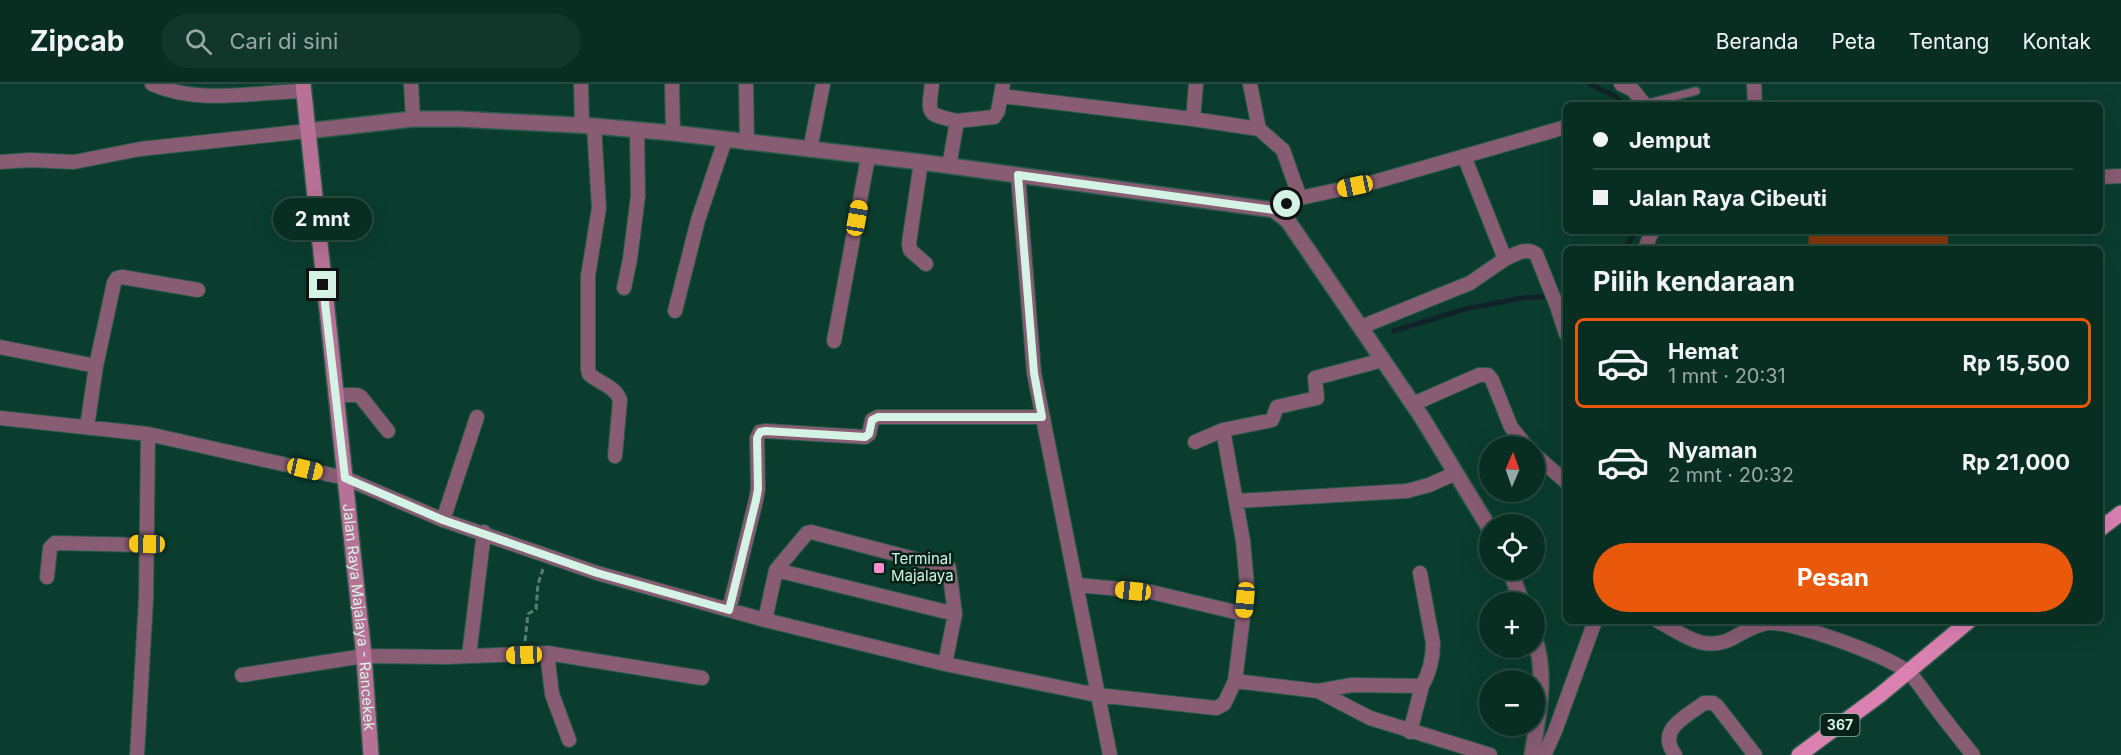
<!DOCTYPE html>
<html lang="id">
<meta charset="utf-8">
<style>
:root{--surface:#082e22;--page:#11362a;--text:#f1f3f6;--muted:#98a8a5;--line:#294a40;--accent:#ea580c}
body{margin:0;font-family:Inter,sans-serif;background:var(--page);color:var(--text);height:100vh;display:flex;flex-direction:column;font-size:22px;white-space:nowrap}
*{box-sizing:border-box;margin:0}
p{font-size:20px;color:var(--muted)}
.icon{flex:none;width:33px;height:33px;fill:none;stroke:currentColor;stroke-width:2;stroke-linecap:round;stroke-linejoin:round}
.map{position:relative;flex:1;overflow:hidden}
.panel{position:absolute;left:1563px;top:162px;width:540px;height:378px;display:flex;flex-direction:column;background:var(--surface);border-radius:9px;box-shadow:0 6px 24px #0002,0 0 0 2px var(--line)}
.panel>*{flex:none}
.guide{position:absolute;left:1563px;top:18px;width:540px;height:132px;border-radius:9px;box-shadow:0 6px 24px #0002,0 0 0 2px var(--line);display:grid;align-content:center;height:132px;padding:0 30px;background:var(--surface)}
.needle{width:39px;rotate:2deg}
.fabs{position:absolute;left:1479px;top:352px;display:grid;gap:12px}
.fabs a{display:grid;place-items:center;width:66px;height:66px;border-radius:50%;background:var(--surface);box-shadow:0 6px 24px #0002,0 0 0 2px var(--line);font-size:30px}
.end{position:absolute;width:27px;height:27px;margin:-14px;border:8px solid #d4f3e5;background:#111;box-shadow:0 0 0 3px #111}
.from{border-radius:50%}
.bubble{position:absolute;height:42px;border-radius:21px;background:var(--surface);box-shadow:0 6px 24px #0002,0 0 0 2px var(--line);font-size:20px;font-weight:700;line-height:42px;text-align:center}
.car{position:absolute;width:18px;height:36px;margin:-18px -9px;border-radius:8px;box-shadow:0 0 4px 2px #0007;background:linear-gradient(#f5c518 24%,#345 0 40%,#f5c518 0 76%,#345 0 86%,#f5c518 0)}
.guide b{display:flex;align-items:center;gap:21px;height:57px;font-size:22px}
.guide b+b{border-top:2px solid var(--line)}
.guide i{width:15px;height:15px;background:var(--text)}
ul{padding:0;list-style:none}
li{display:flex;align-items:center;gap:18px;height:90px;margin:0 12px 9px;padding:0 18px;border:3px solid transparent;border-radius:9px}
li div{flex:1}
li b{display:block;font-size:22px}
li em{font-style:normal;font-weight:700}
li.on{border-color:var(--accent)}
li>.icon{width:54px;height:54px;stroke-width:1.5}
h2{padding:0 30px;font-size:27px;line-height:72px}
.button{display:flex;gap:12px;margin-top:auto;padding:12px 30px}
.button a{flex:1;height:69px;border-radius:36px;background:var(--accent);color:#fff;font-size:24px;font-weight:700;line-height:69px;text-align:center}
header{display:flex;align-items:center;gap:36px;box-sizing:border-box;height:84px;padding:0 30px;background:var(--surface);border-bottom:2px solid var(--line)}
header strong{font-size:28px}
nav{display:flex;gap:33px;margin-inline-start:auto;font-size:21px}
.search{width:420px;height:54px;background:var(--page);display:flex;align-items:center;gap:15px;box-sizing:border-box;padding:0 21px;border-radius:33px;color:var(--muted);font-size:22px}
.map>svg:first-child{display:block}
.green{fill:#853a0b}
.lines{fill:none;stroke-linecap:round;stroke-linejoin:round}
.stream{stroke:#10232b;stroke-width:5}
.service-casing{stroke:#2a5a4a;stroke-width:10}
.minor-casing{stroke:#2a5a4a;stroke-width:16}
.tertiary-casing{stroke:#2a5a4a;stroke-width:18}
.secondary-casing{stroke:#2a5a4a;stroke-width:18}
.primary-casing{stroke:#2a5a4a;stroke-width:18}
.path{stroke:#548071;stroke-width:3;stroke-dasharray:6 3;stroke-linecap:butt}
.service{stroke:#885c73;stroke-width:7}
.minor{stroke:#885c73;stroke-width:14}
.tertiary{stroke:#885c73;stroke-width:15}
.secondary{stroke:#b77197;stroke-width:15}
.primary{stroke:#db81b2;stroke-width:15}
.route{stroke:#d4f3e5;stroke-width:8}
.poi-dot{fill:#f98fca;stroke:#062117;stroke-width:2}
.labels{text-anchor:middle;stroke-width:5;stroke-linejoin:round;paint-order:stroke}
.shield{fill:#062117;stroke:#96b4a7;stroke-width:1.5}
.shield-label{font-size:14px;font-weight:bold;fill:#d4f3e5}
.poi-label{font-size:15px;fill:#d4f3e5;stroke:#062117;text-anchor:start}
.street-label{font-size:15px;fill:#d4f3e5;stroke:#062117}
</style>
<header>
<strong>Zipcab</strong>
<div class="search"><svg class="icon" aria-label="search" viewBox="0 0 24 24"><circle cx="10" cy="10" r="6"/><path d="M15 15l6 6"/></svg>Cari di sini</div>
<nav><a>Beranda</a><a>Peta</a><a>Tentang</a><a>Kontak</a></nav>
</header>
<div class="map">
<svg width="2121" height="671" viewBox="0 0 2121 671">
<rect width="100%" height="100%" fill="#0a3d2d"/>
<path class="green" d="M1809,147H1948V165H1808Z"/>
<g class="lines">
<path class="stream" d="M1590,0L1616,13L1623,21
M1625,165L1636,147
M1394,247L1465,225L1522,214L1566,211"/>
<defs>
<path id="service" d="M1645,20L1696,7"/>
<path id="minor" d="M152,0C199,21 254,8 303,7
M411,0L413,35
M581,0L582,41
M672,0L673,49
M746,0L747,59
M932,0C928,31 926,30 957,37
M1250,0L1259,45
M1621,0L1633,6L1645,21
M1754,0L1755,21
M1001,12L1193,35L1259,45L1283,66L1300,114
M1193,35L1196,0
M594,42L599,124L588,192V285L589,290C599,299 616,303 620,316L615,372
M810,66L823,0
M0,78L30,76L74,78L140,65L307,47
M921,78L909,159L910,166L926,180
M949,82L957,37L994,33L998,27L1003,0
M1018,91L1034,289L1110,671
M2100,93L2121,92
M1274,126L1300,114L1374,98L1566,43
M1645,165L1652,147
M1505,175C1516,170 1525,163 1536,170L1557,222L1566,220
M624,204L630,175L638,112L637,46
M1557,222L1566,250
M675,227L698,136L725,56
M1361,243L1470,199L1505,175L1464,72
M834,257L868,73
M0,263L96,282
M335,311H357L361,313L388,347
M1413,320L1479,291H1488L1492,296L1511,343L1527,363
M0,334L148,350L345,394L443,436L597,489L765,536L945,580L1097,611L1216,624L1224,620L1235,597L1247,501L1243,457L1223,346
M87,343L96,282L114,199L117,194L122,193L198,206
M1195,358L1223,346L1272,336L1277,323L1317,314L1315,294L1383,276
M1534,370L1566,398
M1236,417L1407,407L1429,401L1456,389
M443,436L477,333
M776,486L955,530
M47,493L50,464L55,459L147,461
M1078,501L1151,508L1244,530
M729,526L756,416L758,405L757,354L760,348L766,347L865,353L869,350L872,336L878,333H1043
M765,536L776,486L807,449L811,448L949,484L955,530L945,580
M1658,537C1684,551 1704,569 1733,554C1744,548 1754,541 1767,539C1794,537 1885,571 1908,588C1916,595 1922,605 1928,613C1942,633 1958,652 1973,671
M547,569L552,610L569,656
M469,572L484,448
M242,591L364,572L447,573L547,569L702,594
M1235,597L1318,607L1370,634L1490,671
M1318,607L1352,601L1422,602C1430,588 1433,575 1433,559L1420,489
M1410,648L1422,602
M137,671L146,515L148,350
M1542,671L1546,667L1555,647L1595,537
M1675,671C1656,645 1686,633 1704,619H1713L1717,622L1755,671"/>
<path id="tertiary" d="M307,47L413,35H459L594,42L673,49L921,78L1274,126L1288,137L1421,332L1490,445
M1510,486L1522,519
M1532,671C1538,632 1548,591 1534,553"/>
<g id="secondary">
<path id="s1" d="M303,0L364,572L371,671"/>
</g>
<path id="primary" d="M2100,445L2121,429
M1799,671L1880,611L1969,537"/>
</defs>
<use href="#service" class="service-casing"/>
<use href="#minor" class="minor-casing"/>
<use href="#tertiary" class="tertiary-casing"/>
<use href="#secondary" class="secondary-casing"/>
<use href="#primary" class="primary-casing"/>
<path class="path" d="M525,557L528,530L536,525L538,500L543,485"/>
<use href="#service" class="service"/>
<use href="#minor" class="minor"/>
<use href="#tertiary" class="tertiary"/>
<use href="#secondary" class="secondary"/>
<use href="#primary" class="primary"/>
</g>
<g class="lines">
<path class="route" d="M323,201L345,394L443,436L597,489L729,526L756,416L758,405L757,354L760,348L766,347L865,353L869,350L872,336L878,333H1042L1034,289L1018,91L1274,126L1287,120"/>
</g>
<rect class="poi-dot" x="873" y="478" width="12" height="12" rx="3"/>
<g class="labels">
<rect class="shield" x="1820.5" y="630" width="39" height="22" rx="4.5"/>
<g class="shield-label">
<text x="1840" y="646">367</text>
</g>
<g class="poi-label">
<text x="891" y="480">Terminal<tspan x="891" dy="17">Majalaya</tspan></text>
</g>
<g class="street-label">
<text dy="5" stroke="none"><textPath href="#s1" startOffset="536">Jalan Raya Majalaya - Rancekek</textPath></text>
</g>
</g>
</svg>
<div class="fabs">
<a><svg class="needle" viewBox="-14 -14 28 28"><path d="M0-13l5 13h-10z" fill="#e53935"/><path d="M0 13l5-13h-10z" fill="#98a8a5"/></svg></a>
<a><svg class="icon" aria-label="locate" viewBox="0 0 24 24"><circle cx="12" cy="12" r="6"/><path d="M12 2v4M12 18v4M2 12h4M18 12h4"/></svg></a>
<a>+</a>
<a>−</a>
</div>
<i class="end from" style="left:1287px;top:120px"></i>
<i class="end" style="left:323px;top:201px"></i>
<div class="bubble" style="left:273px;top:114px;width:99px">2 mnt</div>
<i class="car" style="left:1355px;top:102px;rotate:258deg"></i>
<i class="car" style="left:857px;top:134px;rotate:10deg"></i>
<i class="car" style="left:305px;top:385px;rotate:103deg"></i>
<i class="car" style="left:147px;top:460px;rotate:271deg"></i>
<i class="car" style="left:1133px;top:507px;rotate:276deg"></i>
<i class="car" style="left:1245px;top:516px;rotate:185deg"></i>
<i class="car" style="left:524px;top:571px;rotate:268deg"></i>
<div class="guide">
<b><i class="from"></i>Jemput</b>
<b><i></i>Jalan Raya Cibeuti</b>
</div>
<section class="panel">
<h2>Pilih kendaraan</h2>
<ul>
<li class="on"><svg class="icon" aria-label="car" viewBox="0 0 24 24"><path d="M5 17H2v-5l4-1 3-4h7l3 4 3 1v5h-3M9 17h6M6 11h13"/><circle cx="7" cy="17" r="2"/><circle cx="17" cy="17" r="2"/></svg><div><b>Hemat</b><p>1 mnt · 20:31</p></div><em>Rp 15,500</em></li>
<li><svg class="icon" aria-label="car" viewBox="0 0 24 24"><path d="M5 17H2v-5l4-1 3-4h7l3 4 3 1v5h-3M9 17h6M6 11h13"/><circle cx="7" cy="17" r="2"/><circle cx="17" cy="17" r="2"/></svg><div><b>Nyaman</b><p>2 mnt · 20:32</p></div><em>Rp 21,000</em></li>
</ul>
<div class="button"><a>Pesan</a></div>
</section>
</div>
